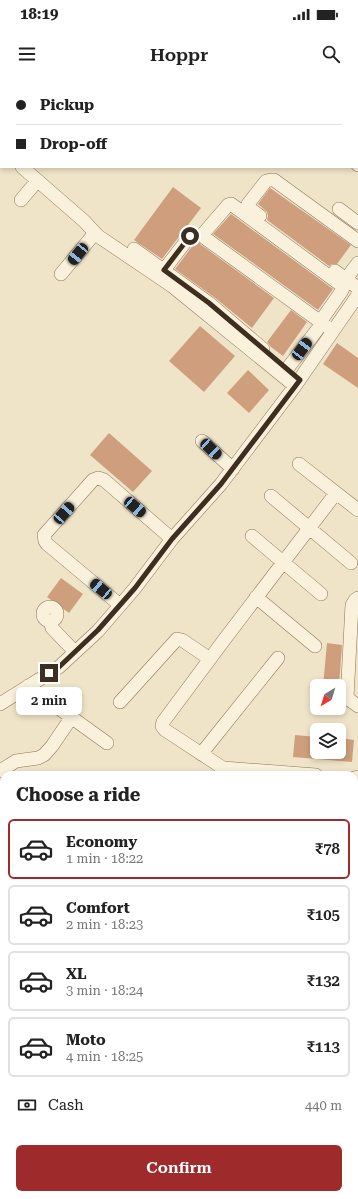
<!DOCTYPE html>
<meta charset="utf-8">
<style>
:root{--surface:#fff;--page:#f2f2f2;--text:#222;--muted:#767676;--line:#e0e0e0;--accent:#9e2a2b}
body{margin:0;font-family:"Roboto Serif",serif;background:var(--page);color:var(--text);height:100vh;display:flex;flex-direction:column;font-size:15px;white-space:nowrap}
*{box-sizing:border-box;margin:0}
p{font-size:13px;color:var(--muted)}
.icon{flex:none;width:22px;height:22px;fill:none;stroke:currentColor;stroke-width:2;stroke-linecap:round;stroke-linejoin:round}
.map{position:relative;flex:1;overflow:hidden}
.panel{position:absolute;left:0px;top:691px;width:358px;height:428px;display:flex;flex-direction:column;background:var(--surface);border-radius:12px 12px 0 0;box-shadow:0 2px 6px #0003}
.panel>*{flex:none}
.top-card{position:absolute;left:0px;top:0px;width:358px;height:88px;box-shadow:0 2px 6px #0003;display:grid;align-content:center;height:88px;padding:0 16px;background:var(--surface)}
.needle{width:26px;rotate:218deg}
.buttons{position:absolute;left:310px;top:599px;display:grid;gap:8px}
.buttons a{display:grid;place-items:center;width:36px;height:36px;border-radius:6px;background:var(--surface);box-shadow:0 2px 6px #0003;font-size:20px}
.end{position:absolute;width:18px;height:18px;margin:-9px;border:5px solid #3d2e20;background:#fff;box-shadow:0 0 0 2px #fff}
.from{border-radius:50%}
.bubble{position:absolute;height:28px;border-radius:6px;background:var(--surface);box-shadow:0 2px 6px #0003;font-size:13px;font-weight:600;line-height:28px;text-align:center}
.car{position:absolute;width:12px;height:24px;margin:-12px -6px;border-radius:5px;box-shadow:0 0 3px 1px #0007;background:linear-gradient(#222 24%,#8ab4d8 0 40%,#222 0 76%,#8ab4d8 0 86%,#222 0)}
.top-card b{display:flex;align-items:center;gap:14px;height:38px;font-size:15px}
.top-card b+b{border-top:1px solid var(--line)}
.top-card i{width:10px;height:10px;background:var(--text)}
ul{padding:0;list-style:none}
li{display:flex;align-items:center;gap:12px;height:60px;margin:0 8px 6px;padding:0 8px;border:2px solid var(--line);border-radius:6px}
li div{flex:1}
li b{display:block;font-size:15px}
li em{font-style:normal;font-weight:600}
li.current{border-color:var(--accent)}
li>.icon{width:36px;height:36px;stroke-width:1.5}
h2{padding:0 16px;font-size:18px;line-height:48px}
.pay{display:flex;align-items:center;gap:10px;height:44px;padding:0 16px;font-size:15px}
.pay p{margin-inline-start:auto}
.cta{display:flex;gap:8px;margin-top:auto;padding:8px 16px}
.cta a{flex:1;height:46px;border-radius:6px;background:var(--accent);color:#fff;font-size:16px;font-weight:600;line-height:46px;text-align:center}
.status{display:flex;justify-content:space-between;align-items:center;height:28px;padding:0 20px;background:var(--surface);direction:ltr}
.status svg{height:11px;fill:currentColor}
header{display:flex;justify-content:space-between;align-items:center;height:52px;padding:0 16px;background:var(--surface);font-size:18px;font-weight:600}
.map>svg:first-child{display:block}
.green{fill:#c9cf9b}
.building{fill:#cf9f7d}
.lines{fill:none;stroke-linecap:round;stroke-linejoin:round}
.minor-casing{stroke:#8d765c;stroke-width:14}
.minor{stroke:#faf1dc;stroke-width:13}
.route{stroke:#3d2e20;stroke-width:5}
</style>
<div class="status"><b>18:19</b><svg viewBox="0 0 49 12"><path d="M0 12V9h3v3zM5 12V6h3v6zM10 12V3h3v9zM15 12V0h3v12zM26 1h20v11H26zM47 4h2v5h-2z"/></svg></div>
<header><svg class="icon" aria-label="menu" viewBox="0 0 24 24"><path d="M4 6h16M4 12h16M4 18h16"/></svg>Hoppr<svg class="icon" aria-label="search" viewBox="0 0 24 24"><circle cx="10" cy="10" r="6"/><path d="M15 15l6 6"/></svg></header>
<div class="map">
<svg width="358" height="1119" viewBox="0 0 358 1119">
<rect width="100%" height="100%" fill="#f0e4c8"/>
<path class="green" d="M354,718L358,719V907L354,906Z"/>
<path class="building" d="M173,107L201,128L162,179L134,160Z
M270,108L351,165L337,184H332L329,186L267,140L268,136L267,132L258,124Z
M231,134L333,209L318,230L213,154Z
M197,160L200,164L274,218L252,248L214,217L175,189Z
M291,230L307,242L283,276L271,267L267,262Z
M200,246L235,276L204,312L169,281Z
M337,263L358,278V308L323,284Z
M248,290L269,310L249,333L227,313Z
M109,353L152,391L133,412L90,375Z
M61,498L83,514L69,533L47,517Z
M327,563L342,565L339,606H323Z
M295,655L317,657V672H339V658L354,660L352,682L293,677Z"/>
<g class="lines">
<defs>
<path id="minor" d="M35,0L37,1
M356,0L358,1
M191,1L192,0
M0,68L1,69
M357,84L358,85
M22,87L84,141L98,156L172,206L295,306
M21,120L37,101
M339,129L358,143
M260,136L249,128L248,124L266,101L271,100H274L358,161
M134,169L209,223L263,269
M164,190L190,156
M335,191L358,208
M61,194L95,153
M346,199L358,183
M320,242L341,212L343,208L341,205L231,124L228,125L203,154L205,158L333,251
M287,289L317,250
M202,361L233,389
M299,384L358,430
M271,416L351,483
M252,456L321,514
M256,517L315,566
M358,518L355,520L352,525L347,618L358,626
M120,525L47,464L45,461L44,455L93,400L98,398L104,400L172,459
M43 534a7 7 0 1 1 14 0a7 7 0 1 1-14 0Z
M50,541L52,548L75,572
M28,606L107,663
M120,622L177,559L182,560L210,579
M0,624L59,587L98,551L135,508L172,459L221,404L295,306L358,215
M201,674L278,578
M0,691L16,681L38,678L44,675L52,666L71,638
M316,695L223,688L165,650L162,646L163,642L224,560L336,413
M354,698L358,697
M354,711H358
M0,881L4,882
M354,925H358
M354,1036L358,1040
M0,1069L4,1073
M40,1115L44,1119
M284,1115L288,1119"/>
</defs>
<use href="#minor" class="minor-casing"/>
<use href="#minor" class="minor"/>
</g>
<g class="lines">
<path class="route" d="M49,593L59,587L98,550L135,508L172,459L221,404L300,300L209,223L164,190L190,156"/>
</g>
</svg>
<div class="buttons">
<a><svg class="needle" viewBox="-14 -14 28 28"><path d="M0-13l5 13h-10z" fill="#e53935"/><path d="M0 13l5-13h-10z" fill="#767676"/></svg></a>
<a><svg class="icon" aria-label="layers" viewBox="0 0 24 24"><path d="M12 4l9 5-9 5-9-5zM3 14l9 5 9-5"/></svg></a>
</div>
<i class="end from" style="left:190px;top:156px"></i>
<i class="end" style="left:49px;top:593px"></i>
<div class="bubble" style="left:16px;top:607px;width:66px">2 min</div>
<i class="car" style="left:78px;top:174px;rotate:219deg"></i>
<i class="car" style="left:302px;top:269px;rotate:37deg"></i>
<i class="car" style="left:211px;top:369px;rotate:133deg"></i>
<i class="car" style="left:135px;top:427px;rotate:131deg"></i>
<i class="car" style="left:64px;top:433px;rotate:41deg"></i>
<i class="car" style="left:101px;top:509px;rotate:310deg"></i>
<div class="top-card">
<b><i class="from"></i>Pickup</b>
<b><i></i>Drop-off</b>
</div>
<section class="panel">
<h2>Choose a ride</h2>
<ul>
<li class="current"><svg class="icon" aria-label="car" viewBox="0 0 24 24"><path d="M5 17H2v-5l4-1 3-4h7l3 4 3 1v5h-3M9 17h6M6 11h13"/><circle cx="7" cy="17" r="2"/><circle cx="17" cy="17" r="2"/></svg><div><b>Economy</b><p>1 min · 18:22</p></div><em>₹78</em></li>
<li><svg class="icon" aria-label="car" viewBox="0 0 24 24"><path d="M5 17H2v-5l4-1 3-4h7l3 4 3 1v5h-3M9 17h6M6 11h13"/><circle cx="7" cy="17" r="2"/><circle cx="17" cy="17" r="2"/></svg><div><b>Comfort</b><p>2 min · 18:23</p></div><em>₹105</em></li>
<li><svg class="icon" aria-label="car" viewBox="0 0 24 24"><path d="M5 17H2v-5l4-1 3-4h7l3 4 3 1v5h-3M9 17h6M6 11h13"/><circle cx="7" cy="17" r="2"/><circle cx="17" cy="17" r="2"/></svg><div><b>XL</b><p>3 min · 18:24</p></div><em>₹132</em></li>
<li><svg class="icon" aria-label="car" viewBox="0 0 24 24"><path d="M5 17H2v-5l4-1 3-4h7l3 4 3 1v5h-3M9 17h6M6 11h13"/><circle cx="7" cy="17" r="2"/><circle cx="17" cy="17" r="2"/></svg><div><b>Moto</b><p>4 min · 18:25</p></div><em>₹113</em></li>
</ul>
<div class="pay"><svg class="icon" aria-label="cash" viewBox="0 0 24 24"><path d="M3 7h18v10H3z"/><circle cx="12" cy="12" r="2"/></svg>Cash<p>440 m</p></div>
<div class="cta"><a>Confirm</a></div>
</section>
</div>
